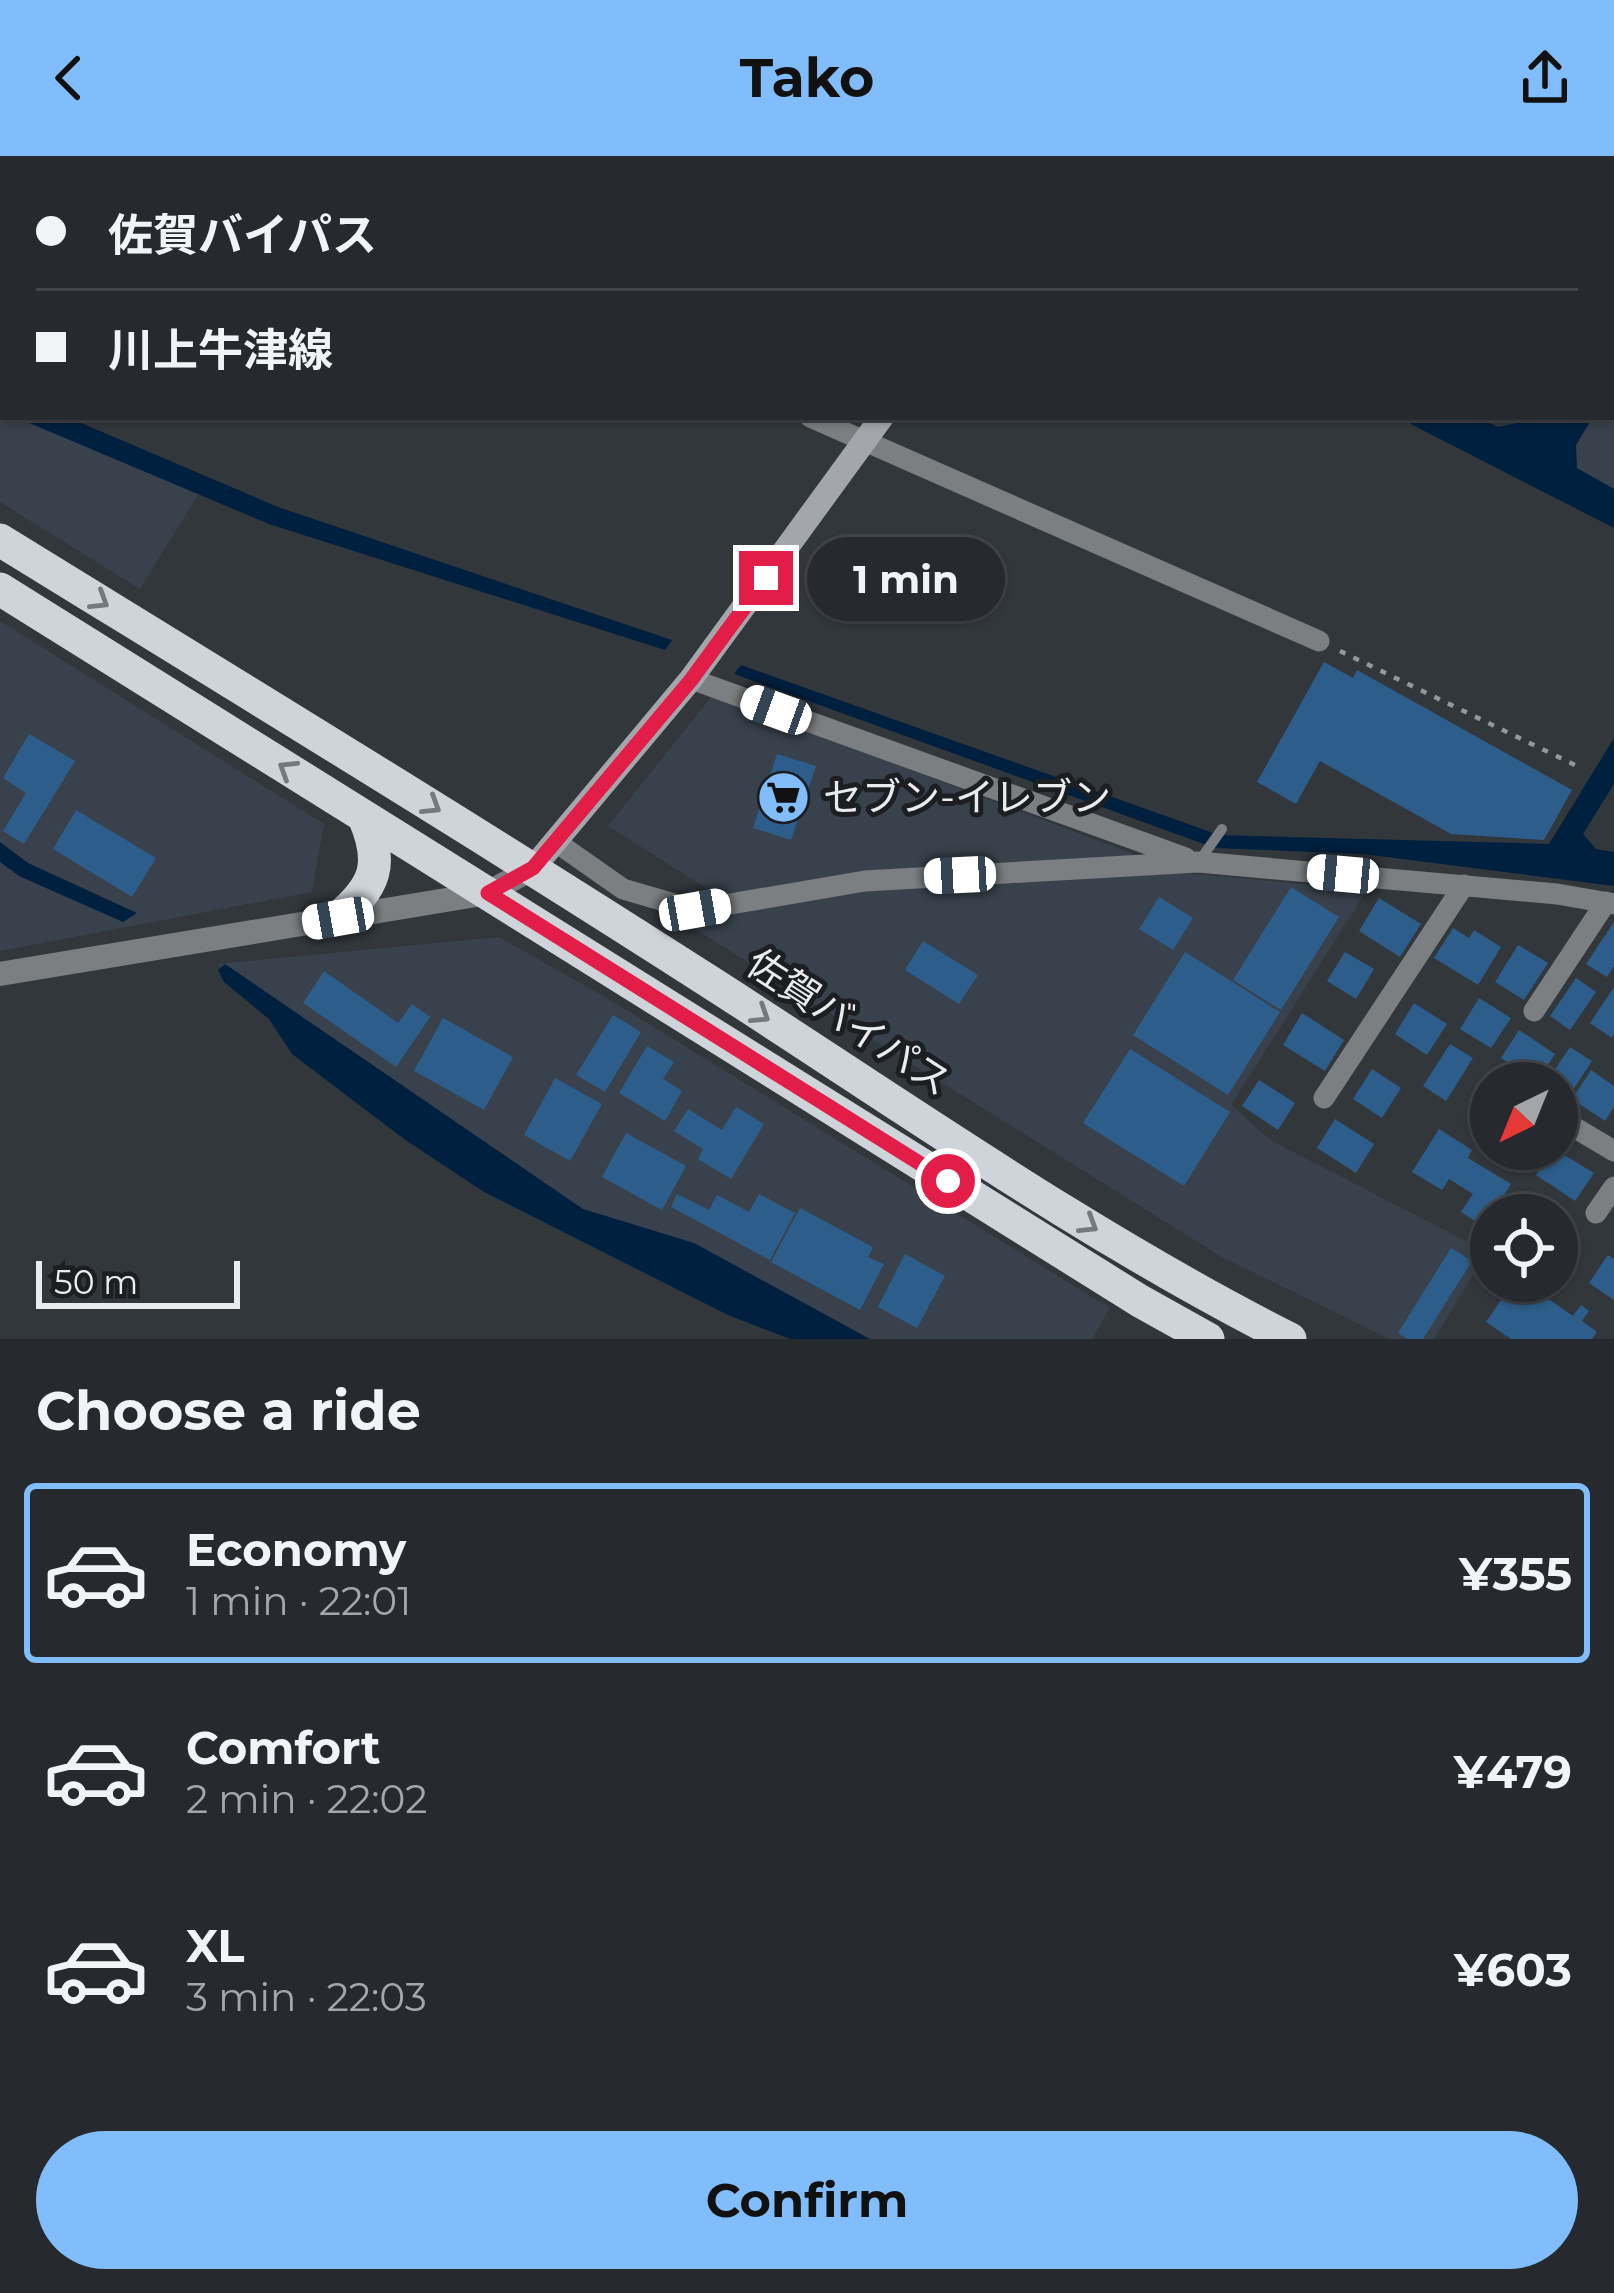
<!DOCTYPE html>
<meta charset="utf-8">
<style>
:root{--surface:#26292d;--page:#2e3135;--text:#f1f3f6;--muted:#a4a6aa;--line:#424549;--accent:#80bdfa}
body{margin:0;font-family:Montserrat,"Noto Sans JP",sans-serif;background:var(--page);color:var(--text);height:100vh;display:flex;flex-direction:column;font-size:45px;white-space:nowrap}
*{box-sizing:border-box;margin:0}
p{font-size:39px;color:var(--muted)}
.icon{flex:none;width:66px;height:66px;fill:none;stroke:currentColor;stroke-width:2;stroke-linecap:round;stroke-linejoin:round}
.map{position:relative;height:1183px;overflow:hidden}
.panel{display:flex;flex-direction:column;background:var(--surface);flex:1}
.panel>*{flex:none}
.banner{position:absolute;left:0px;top:0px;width:1614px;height:264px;box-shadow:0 3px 9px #0004,0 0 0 3px var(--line);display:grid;align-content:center;height:264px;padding:0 36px;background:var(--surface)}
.needle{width:78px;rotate:223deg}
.buttons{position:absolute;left:1470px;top:906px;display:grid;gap:24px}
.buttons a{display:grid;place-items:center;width:108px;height:108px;border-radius:50%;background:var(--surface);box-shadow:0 3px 9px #0004,0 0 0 3px var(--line);font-size:60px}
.scale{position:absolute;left:36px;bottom:30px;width:204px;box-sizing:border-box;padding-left:12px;border:6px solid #e9ecef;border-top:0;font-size:33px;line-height:42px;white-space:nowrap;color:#e9ecef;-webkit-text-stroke:9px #1c1e21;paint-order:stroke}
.end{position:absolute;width:54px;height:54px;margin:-27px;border:15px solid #e11d48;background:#fff;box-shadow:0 0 0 6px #fff}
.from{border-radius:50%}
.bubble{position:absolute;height:84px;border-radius:42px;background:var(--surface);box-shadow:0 3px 9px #0004,0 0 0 3px var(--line);font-size:39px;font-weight:700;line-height:84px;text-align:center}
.car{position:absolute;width:36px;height:72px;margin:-36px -18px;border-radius:15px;box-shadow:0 0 9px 3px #0007;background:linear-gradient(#fff 24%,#345 0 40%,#fff 0 76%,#345 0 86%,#fff 0)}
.banner b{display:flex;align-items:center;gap:42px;height:114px;font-size:45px}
.banner b+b{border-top:3px solid var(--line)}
.banner i{width:30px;height:30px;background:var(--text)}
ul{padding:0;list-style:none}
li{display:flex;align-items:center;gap:36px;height:180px;margin:0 24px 18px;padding:0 12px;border:6px solid transparent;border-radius:12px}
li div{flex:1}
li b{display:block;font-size:45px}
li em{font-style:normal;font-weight:700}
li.active{border-color:var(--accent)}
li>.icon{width:108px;height:108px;stroke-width:1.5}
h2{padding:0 36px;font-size:54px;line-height:144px}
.button{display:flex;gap:24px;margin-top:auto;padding:24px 36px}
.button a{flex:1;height:138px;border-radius:72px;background:var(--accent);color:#111;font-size:48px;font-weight:700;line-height:138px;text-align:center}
header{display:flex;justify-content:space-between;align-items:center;height:156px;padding:0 36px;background:var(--accent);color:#111;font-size:54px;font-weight:700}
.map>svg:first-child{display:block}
.built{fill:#39424c}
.water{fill:#00203f}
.building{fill:#2d5d8a}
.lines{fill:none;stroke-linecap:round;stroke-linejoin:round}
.path{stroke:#94989c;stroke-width:4.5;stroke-dasharray:6 9;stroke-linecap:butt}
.service{stroke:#7c7f81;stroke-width:10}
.minor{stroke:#7c7f81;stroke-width:21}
.tertiary{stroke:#7c7f81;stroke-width:24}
.secondary{stroke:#a3a7ab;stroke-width:24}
.trunk{stroke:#ced4da;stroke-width:33}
.oneway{stroke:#75797e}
.route{stroke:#e11d48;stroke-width:15}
.labels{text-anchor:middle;stroke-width:10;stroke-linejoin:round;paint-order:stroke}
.poi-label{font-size:39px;fill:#e9ecef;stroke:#1c1e21;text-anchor:start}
.street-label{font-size:39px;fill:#e9ecef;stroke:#1c1e21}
</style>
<header><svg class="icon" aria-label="back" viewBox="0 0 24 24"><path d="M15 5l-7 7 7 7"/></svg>Tako<svg class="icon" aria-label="share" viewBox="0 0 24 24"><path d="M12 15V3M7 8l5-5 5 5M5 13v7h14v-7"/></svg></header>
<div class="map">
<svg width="1614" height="1183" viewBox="0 0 1614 1183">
<rect width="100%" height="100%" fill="#32373c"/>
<path class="built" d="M1614,210V346L1552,313L1583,261H1611Z
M0,242L3,261H45L204,329L140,433L0,346Z
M0,465L324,668L312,736L0,795Z
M713,539L1183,717L1367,734L1231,949L1272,985L1487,1096L1434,1183H1390L1222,1101L695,773L706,732L608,670Z
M499,781L610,844L1110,1152L1092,1183H830L585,1064L217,808Z"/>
<path class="water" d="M15,261H67L278,351L672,484L665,494L269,368Z
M1397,261H1477L1498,271L1542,261H1593L1576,289L1577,312L1614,333V372Z
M741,509L1219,679L1549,688L1614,582V628L1583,678L1596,693L1614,696V730L1363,698L1215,692L734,518Z
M0,686L28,707L137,757L123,766L19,720L0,706Z
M225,808L583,1053L694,1087L870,1183H790L728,1159L484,1036L404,983L292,898L269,863L224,826L218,814Z"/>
<path class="building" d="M1324,506L1353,522L1357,514L1572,634L1544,684L1451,678L1320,605L1296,648L1257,626Z
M29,578L75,605L24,688L3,675L26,637L3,622Z
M777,598L816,610L791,684L753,672Z
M76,654L156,702L132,741L53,693Z
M1291,731L1339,761L1281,854L1233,824Z
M1159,741L1193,762L1173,794L1139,773Z
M1379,742L1421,768L1400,801L1359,775Z
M1614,766V810L1607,821L1586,808Z
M1453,772L1469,782L1474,774L1501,791L1478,829L1434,802Z
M923,785L978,819L959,848L905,814Z
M1518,789L1548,807L1524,844L1495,826Z
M1185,796L1280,856L1228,939L1133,879Z
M1345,796L1374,813L1356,843L1327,825Z
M324,815L398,867L412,848L430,861L396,911L303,847Z
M1576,822L1596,836L1570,874L1550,860Z
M1614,831V878L1612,882L1590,867Z
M1479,842L1511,862L1491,892L1460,873Z
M1414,847L1447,868L1427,899L1395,878Z
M1302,857L1344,884L1325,915L1283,889Z
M613,859L641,876L605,936L576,919Z
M443,862L513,901L484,954L414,915Z
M1519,874L1555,898L1537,925L1501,902Z
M1450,888L1473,902L1446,945L1423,930Z
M647,890L674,906L663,923L682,935L665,965L619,937Z
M1570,891L1592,905L1567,943L1557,936V927H1546Z
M1130,893L1230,956L1184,1030L1083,967Z
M1372,913L1401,932L1382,962L1353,943Z
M1591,914L1614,930V951L1605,965L1572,943Z
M555,922L602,948L570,1005L524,979Z
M1259,924L1295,947L1278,974L1242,950Z
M736,951L764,968L731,1023L698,1003L703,993L674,975L688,953L722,974Z
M1335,963L1374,988L1356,1017L1317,992Z
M1439,973L1472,994L1468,1002L1511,1028L1484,1071L1461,1056L1473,1038L1449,1023L1442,1034L1412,1016Z
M626,977L686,1010L662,1054L602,1021Z
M1554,993L1594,1017L1575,1045L1536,1019Z
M677,1038L709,1054L717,1039L749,1056L759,1038L795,1057L770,1104L671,1051Z
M800,1052L873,1091L868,1101L884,1108L860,1154L771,1106Z
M1451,1092L1472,1105L1423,1183H1408L1398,1177Z
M905,1098L945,1120L917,1172L878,1151Z
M1608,1099L1614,1103V1144L1589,1127Z
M1514,1125L1532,1131L1536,1125H1548L1540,1137L1573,1160L1581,1149L1589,1155L1582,1165L1597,1176L1592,1183H1511L1486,1166Z"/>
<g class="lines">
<path class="path" d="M1340,495L1577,610"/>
<path class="service" d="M1200,704L1222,673"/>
<path class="minor" d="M206,0L213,3
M1279,0L1284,3
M810,261L1319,485
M691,523L1186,702
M556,686L623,733L695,754L865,725L1198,706L1557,738L1614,748
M1534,855L1606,746
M1324,942L1464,729
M1567,967L1614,995
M1596,1057L1614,1031"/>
<path class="tertiary" d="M0,818L488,737L533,712"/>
<path class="secondary" d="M1043,3L1045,0
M533,712L691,523L882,261"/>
<path class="trunk" d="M0,384C237,530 475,675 710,826C900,948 1088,1081 1290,1183
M0,433L1140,1145L1208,1183
M338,762C376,730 384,708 364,661"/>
</g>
<defs><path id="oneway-chevron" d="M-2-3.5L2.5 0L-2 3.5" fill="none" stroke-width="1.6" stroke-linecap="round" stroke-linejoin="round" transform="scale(3)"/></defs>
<g class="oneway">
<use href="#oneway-chevron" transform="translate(100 445) rotate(32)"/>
<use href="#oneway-chevron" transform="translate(287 613) rotate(-148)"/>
<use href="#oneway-chevron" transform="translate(432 650) rotate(32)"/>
<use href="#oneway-chevron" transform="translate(761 859) rotate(33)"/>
<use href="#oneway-chevron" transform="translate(1089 1069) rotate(32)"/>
</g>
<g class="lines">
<path class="route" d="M766,422L691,524L533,712L488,737L948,1025"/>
</g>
<defs>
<symbol id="supermarket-disc" viewBox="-11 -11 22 22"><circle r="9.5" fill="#80bdfa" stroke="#1c1e21"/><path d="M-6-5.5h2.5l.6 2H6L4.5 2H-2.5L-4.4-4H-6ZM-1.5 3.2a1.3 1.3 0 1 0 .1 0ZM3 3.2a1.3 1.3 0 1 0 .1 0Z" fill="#111"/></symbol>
</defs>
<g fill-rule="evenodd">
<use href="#supermarket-disc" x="754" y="612" width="59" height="59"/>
</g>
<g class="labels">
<g class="poi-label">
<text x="823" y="655">セブン-イレブン</text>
</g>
<g class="street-label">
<text transform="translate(849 866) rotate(33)" y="14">佐賀バイパス</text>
</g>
</g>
</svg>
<div class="buttons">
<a><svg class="needle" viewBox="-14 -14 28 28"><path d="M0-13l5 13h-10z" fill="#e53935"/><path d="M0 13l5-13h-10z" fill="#a4a6aa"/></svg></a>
<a><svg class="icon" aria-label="locate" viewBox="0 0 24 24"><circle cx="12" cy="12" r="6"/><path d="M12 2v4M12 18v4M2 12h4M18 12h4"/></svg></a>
</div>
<div class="scale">50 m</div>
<i class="end from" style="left:948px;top:1025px"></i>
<i class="end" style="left:766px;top:422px"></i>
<div class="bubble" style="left:807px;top:381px;width:198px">1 min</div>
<i class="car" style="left:776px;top:554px;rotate:290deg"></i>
<i class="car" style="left:1343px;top:718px;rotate:275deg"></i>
<i class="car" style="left:960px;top:719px;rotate:267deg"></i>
<i class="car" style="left:695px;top:754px;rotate:80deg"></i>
<i class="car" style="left:338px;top:762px;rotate:260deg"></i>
<div class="banner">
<b><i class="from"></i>佐賀バイパス</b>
<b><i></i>川上牛津線</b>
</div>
</div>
<section class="panel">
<h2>Choose a ride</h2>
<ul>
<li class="active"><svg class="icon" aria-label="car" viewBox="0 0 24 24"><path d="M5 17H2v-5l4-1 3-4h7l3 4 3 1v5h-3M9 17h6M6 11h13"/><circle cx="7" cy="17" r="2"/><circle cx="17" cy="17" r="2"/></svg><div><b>Economy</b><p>1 min · 22:01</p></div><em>¥355</em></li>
<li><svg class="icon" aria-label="car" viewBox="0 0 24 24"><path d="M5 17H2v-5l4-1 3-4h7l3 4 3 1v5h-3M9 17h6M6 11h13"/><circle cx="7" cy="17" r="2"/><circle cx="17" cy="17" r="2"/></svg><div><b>Comfort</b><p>2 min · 22:02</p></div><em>¥479</em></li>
<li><svg class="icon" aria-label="car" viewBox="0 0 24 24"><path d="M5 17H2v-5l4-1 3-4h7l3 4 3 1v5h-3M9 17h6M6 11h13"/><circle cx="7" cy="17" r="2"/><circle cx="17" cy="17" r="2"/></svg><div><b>XL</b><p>3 min · 22:03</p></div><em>¥603</em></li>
</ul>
<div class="button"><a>Confirm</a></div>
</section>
